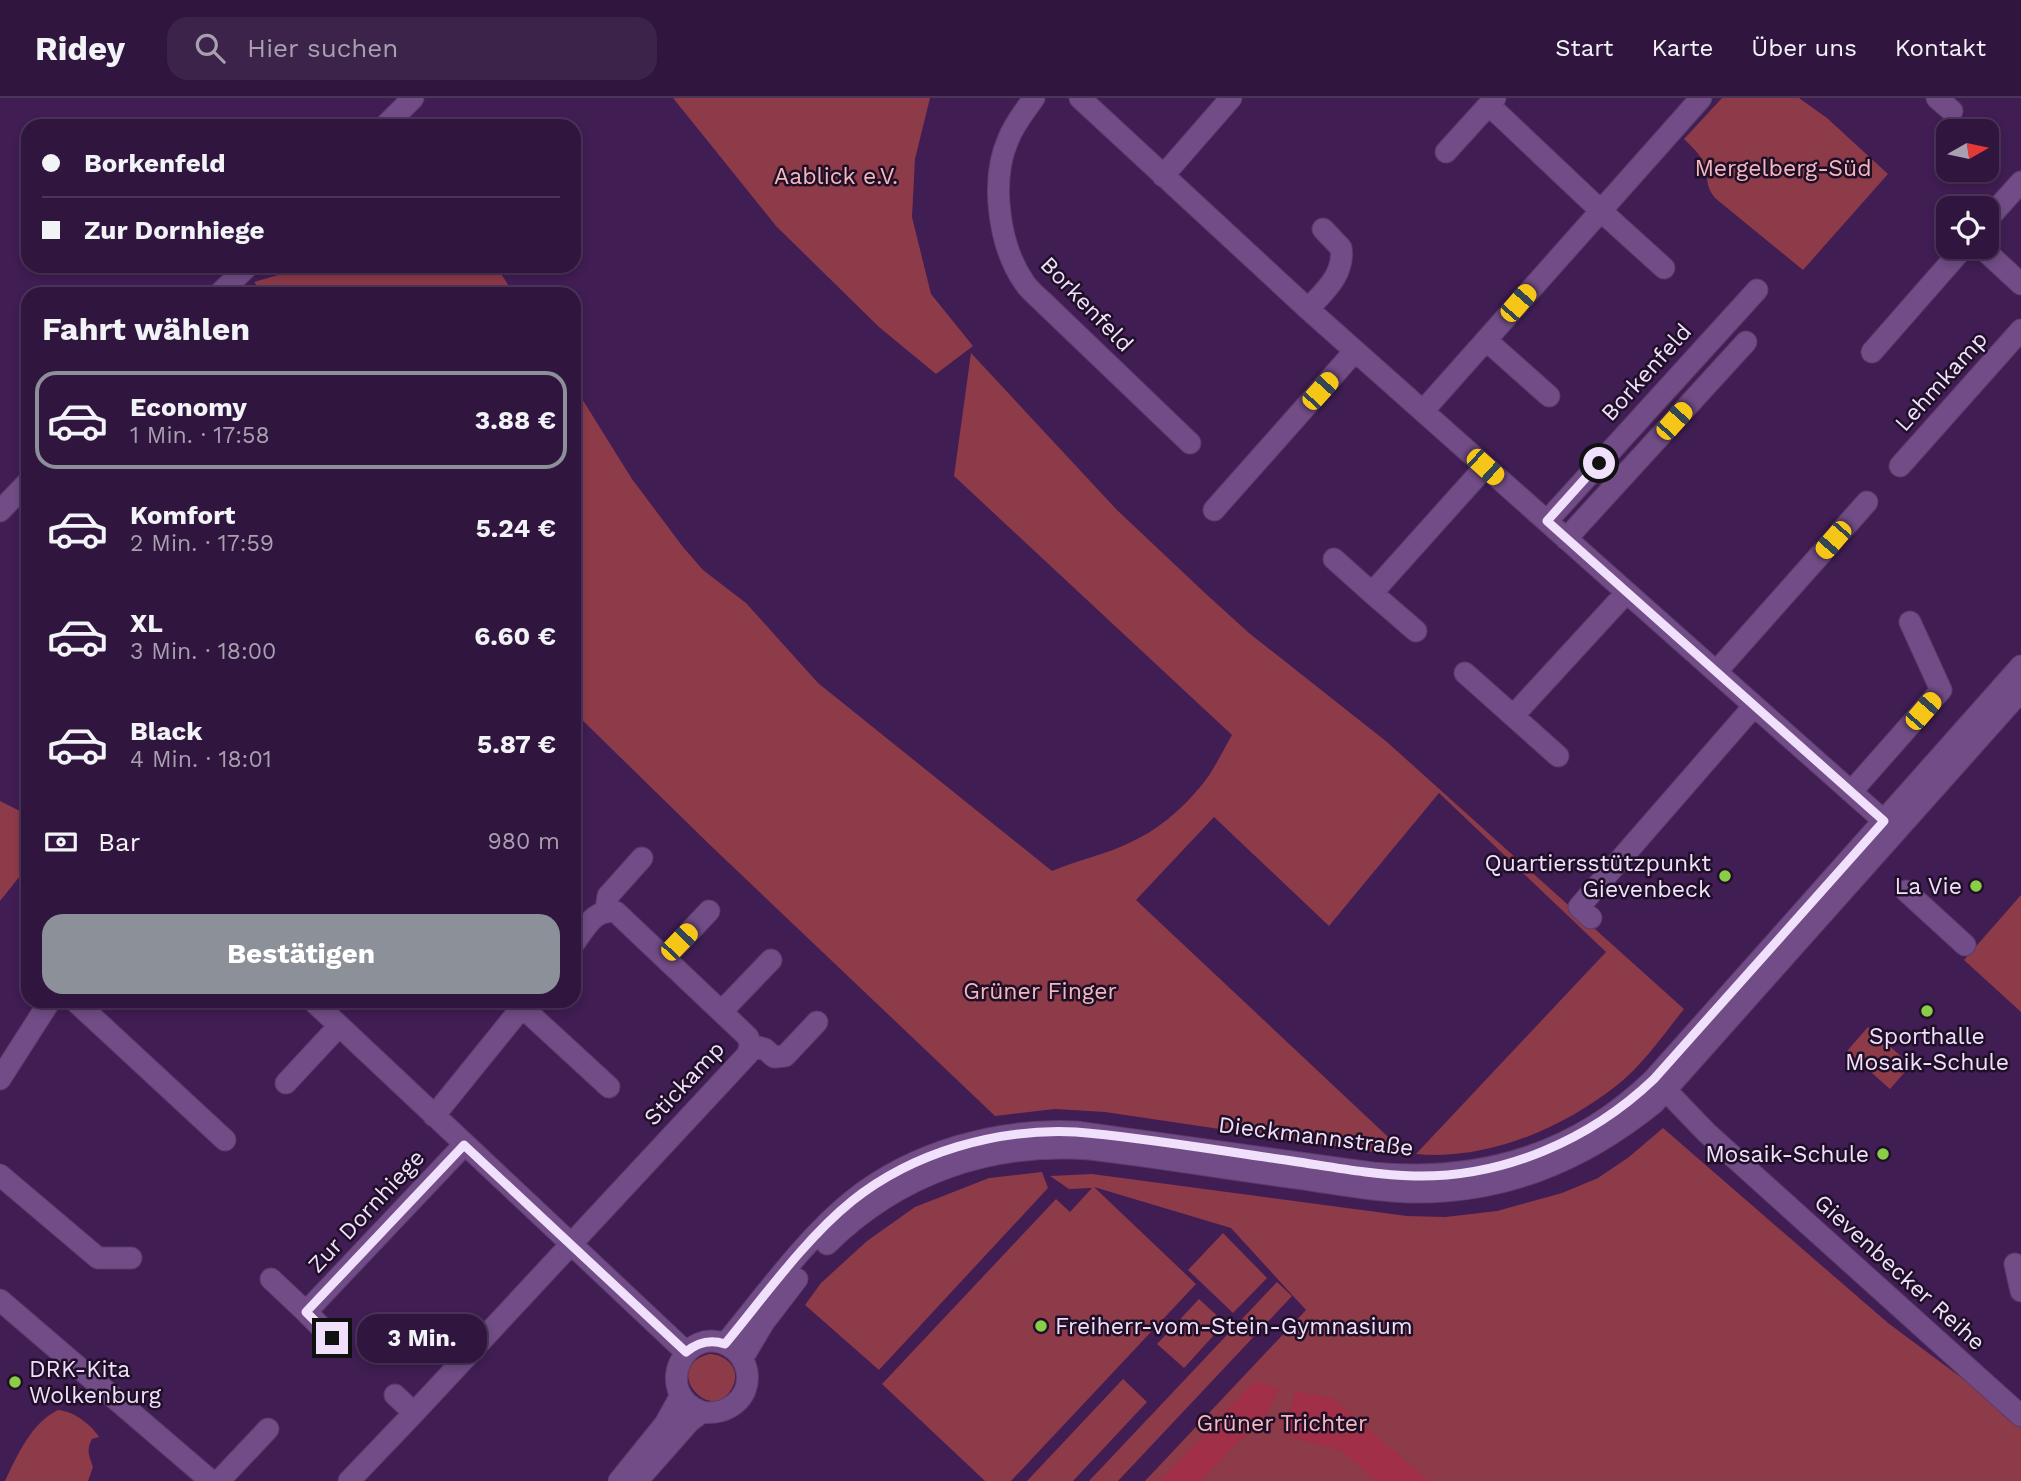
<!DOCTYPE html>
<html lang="de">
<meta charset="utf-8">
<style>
:root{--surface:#30163e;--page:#3c2349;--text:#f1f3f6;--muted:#a89fb0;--line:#4b3558;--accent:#8c9099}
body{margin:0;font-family:"Work Sans",sans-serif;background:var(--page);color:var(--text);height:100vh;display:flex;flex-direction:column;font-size:26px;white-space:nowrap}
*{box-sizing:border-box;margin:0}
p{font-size:23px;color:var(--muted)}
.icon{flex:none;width:38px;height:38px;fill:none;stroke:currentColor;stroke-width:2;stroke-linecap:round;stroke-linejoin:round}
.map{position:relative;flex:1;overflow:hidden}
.panel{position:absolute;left:21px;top:189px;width:560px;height:721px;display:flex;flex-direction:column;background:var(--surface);border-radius:21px;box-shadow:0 4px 10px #0003,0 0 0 2px var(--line)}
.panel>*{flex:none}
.hud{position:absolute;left:21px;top:21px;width:560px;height:154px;border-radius:21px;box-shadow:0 4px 10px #0003,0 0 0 2px var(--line);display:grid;align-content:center;height:154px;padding:0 21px;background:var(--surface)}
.needle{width:46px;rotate:81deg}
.fabs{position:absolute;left:1936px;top:21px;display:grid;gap:14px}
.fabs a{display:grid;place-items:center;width:63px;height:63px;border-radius:14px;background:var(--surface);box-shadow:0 4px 10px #0003,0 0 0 2px var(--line);font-size:35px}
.end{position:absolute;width:32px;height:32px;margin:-16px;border:9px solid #f0e0fb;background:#111;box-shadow:0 0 0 4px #111}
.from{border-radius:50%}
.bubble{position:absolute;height:49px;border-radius:21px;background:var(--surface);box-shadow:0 4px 10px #0003,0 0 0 2px var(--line);font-size:23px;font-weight:700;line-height:49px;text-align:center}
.car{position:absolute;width:21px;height:42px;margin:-21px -10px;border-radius:9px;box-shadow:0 0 5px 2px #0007;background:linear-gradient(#f5c518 24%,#345 0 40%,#f5c518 0 76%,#345 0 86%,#f5c518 0)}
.hud b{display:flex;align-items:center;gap:24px;height:66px;font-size:26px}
.hud b+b{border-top:2px solid var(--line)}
.hud i{width:18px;height:18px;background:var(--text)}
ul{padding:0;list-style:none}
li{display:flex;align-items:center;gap:21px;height:98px;margin:0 14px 10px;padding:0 7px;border:4px solid transparent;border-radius:21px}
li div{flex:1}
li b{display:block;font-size:26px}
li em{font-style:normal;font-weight:700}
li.current{border-color:var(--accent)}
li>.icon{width:63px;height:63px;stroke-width:1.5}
h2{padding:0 21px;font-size:32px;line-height:84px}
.pay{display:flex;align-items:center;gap:18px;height:77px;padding:0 21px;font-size:26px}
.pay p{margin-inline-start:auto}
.cta{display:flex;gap:14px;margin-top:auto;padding:14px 21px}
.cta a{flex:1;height:80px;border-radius:21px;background:var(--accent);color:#fff;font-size:28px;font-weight:700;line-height:80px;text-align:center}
header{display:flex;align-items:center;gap:42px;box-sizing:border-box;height:98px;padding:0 35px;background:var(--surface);border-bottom:2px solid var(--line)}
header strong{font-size:33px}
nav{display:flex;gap:38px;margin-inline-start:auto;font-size:24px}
.search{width:490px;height:63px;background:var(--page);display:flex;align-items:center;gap:18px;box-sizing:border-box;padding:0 24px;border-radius:21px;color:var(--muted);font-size:26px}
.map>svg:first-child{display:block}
.green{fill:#8d3a49}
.forest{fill:#a02f47}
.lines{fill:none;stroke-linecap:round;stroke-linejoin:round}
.minor-casing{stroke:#5b3c6a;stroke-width:23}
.minor{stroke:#714c86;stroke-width:21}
.route{stroke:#f0e0fb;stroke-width:9}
.poi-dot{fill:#8ace47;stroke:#1f1028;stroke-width:2.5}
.labels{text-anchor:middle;stroke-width:5;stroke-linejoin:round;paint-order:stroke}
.park-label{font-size:23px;fill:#f4b7bd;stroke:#1f1028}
.street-label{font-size:23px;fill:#f0e0fb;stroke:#1f1028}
.poi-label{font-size:23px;fill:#f0e0fb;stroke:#1f1028;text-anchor:end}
</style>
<header>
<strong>Ridey</strong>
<div class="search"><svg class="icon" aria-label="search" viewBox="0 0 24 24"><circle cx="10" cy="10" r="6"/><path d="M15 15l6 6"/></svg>Hier suchen</div>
<nav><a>Start</a><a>Karte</a><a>Über uns</a><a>Kontakt</a></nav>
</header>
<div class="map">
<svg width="2021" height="1383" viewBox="0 0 2021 1383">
<rect width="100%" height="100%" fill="#401d53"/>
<path class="green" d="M673,0H930L915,61L912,119L931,196L973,248L936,276L879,229L776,128Z
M1722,0H1799L1827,20L1888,76L1803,172L1715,100C1705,87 1709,83 1704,68C1701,56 1692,49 1684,41Z
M309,168H496L514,196H264L254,184Z
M971,255L1117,412L1206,496L1249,535L1387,644L1684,911C1663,937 1643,967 1616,988C1561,1031 1486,1063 1416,1056L1606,854L1439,695L1329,828L1214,719L1136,802L1401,1051L1387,1056L1105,1014L1055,1011L995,1018L710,747L574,614V288L632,381L683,449L703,472L746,505L818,585L1052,773C1077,762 1104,757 1129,745C1158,732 1180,713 1201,688C1213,674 1222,654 1232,637L954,378Z
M0,703L28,717V768L0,803Z
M2021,797V914L1964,862Z
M1868,929L1911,967L1890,991L1847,953Z
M1663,1030L1888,1225L2021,1324V1383H1145L1306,1212L1231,1130L1094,1089L1196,1186L1011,1383H985L882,1286L1056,1101L1070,1114L1092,1090L1069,1091L1050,1078L1092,1076L1407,1118L1445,1119L1497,1113L1562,1095L1598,1080L1629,1059Z
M1042,1074L1048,1090L879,1272L805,1207L821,1185L867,1143L915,1109L989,1080Z
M1223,1135L1267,1180L1233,1215L1188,1172Z
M1277,1184L1292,1198L1118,1383H1089Z
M1199,1201L1225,1225L1184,1270L1157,1246Z
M709,1256C727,1256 742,1272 732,1290C712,1329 659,1270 709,1256Z
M1123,1281L1147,1304L1073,1383H1027Z
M58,1312C73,1313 91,1326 99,1339L92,1341C86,1352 89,1358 93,1369L88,1383H5C17,1358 31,1325 58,1312Z"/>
<path class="forest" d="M1255,1283L1279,1291L1267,1315L1200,1383H1160Z
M1296,1293L1332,1300L1429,1383H1376L1340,1352L1294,1340L1284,1334Z"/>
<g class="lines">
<defs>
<path id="minor" d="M1034,0C1025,13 1014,26 1008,42C990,83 999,148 1024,184C1029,192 1037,198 1043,204L1190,345
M1080,0L1308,211L1893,731
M1937,0L1952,13
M1489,7L1600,112L1664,170
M385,28L413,0
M1446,54L1495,0
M1163,78L1231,0
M1986,123L2021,84
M1981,149L2021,186
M219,196L248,168
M1308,211C1324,194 1345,176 1341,150L1323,131
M1486,242L1549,298
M1872,254L1964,149
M1423,313L1701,0
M1900,368L2021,232
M1214,412L1355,253
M0,413L28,384
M1547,423L1757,192
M1566,441L1746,244
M1334,461L1372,495L1485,369
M1372,495L1416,533
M1716,574L1867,404
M1465,575L1558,658
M1513,618L1626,495
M1851,694L1941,592L1910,524
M1906,793L1965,847
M606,812L608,798L642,760
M1591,820L1579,809L1754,608
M665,860L709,813
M75,903L225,1042
M313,903L686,1254
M522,909L609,989
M722,913L771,862
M750,947L765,951L774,959L785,958L817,924
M0,981L50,903
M1656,982L1707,1035L2021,1318
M286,985L339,928
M434,1018L527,903
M0,1077L98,1160H131
M827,1146C899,1075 990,1044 1090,1051C1159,1059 1228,1071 1297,1080C1333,1085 1371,1093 1408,1094C1502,1096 1581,1064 1654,1005L2021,593
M2015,1166L2021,1193
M271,1181L306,1214L464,1047
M0,1202L211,1383
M306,1214L332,1240
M725,1246C763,1200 806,1140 852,1103C913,1054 998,1030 1076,1034L1372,1075C1479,1085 1576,1057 1654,981L2021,568
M742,1261L764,1224L797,1181
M395,1297L414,1315L748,956L750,947L748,939L616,814C594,810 586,830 574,845
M219,1383L268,1331
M349,1383L414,1315
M619,1383L665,1326L681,1297
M637,1383L690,1323L702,1314C726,1318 751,1301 747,1274C745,1263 738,1253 729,1248C685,1224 651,1295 702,1314"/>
</defs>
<use href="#minor" class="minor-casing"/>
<use href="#minor" class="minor"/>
</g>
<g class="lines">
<path class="route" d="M332,1240L306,1214L464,1047L686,1254C698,1244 710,1241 725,1246C764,1199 805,1141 852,1103C913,1054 998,1030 1076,1034C1148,1040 1221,1053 1292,1063C1332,1069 1373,1077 1414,1078C1503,1080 1590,1042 1654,981L1884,723L1547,423L1599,365"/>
</g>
<g class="poi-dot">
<circle cx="1725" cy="778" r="7"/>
<circle cx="1976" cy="788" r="7"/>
<circle cx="1927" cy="913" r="7"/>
<circle cx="1883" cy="1056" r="7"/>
<circle cx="1041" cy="1228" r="7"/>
<circle cx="15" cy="1284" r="7"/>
</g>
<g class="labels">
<g class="park-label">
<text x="1783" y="78">Mergelberg-Süd</text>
<text x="836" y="86">Aablick e.V.</text>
<text x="1040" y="901">Grüner Finger</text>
<text x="1282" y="1333">Grüner Trichter</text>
</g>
<g class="street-label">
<text transform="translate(1087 206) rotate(46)" y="8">Borkenfeld</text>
<text transform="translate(1646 274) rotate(-48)" y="8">Borkenfeld</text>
<text transform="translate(1941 283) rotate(-48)" y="8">Lehmkamp</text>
<text transform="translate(684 985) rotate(-47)" y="8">Stickamp</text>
<text transform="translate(1316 1038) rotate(7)" y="8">Dieckmannstraße</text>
<text transform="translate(366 1113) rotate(-47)" y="8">Zur Dornhiege</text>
<text transform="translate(1900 1174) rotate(42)" y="8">Gievenbecker Reihe</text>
</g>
<g class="poi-label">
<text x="1711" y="773">Quartiersstützpunkt<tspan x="1711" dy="26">Gievenbeck</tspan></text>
<text x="1962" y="796">La Vie</text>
<text x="1927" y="946" text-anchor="middle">Sporthalle<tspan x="1927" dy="26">Mosaik-Schule</tspan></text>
<text x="1869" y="1064">Mosaik-Schule</text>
<text x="1055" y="1236" text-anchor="start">Freiherr-vom-Stein-Gymnasium</text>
<text x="29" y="1279" text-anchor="start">DRK-Kita<tspan x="29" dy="26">Wolkenburg</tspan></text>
</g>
</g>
</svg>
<div class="fabs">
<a><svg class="needle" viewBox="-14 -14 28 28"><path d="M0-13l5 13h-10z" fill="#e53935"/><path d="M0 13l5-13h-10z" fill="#a89fb0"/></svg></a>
<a><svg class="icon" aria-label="locate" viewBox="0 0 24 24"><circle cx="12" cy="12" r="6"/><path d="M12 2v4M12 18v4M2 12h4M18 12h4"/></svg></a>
</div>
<i class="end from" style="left:1599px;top:365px"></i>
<i class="end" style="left:332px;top:1240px"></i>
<div class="bubble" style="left:357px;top:1216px;width:130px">3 Min.</div>
<i class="car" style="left:1518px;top:205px;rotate:41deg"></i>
<i class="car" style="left:1320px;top:293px;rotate:42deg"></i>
<i class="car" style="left:1674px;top:323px;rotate:42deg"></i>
<i class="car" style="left:1485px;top:369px;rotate:132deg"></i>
<i class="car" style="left:1833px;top:442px;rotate:221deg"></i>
<i class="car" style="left:1923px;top:613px;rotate:41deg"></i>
<i class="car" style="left:679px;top:844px;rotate:44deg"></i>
<div class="hud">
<b><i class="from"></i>Borkenfeld</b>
<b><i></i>Zur Dornhiege</b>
</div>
<section class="panel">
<h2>Fahrt wählen</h2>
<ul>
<li class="current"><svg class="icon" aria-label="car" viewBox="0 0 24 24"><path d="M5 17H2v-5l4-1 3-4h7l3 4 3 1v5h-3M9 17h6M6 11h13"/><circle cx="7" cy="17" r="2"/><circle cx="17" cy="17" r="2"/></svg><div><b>Economy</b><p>1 Min. · 17:58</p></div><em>3.88 €</em></li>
<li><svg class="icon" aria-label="car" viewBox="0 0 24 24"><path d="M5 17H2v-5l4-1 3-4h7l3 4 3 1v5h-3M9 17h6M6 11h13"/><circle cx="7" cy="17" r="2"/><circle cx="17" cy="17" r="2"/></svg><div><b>Komfort</b><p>2 Min. · 17:59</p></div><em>5.24 €</em></li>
<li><svg class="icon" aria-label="car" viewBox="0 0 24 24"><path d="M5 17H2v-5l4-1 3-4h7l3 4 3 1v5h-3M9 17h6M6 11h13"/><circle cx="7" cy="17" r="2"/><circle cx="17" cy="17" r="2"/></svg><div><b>XL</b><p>3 Min. · 18:00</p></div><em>6.60 €</em></li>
<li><svg class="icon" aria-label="car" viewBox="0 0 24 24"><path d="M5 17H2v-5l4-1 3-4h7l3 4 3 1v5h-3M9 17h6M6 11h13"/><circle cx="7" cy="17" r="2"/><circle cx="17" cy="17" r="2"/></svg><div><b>Black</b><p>4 Min. · 18:01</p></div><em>5.87 €</em></li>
</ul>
<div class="pay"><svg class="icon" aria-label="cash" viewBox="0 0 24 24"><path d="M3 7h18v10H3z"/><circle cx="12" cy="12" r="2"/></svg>Bar<p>980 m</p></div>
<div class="cta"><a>Bestätigen</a></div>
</section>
</div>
